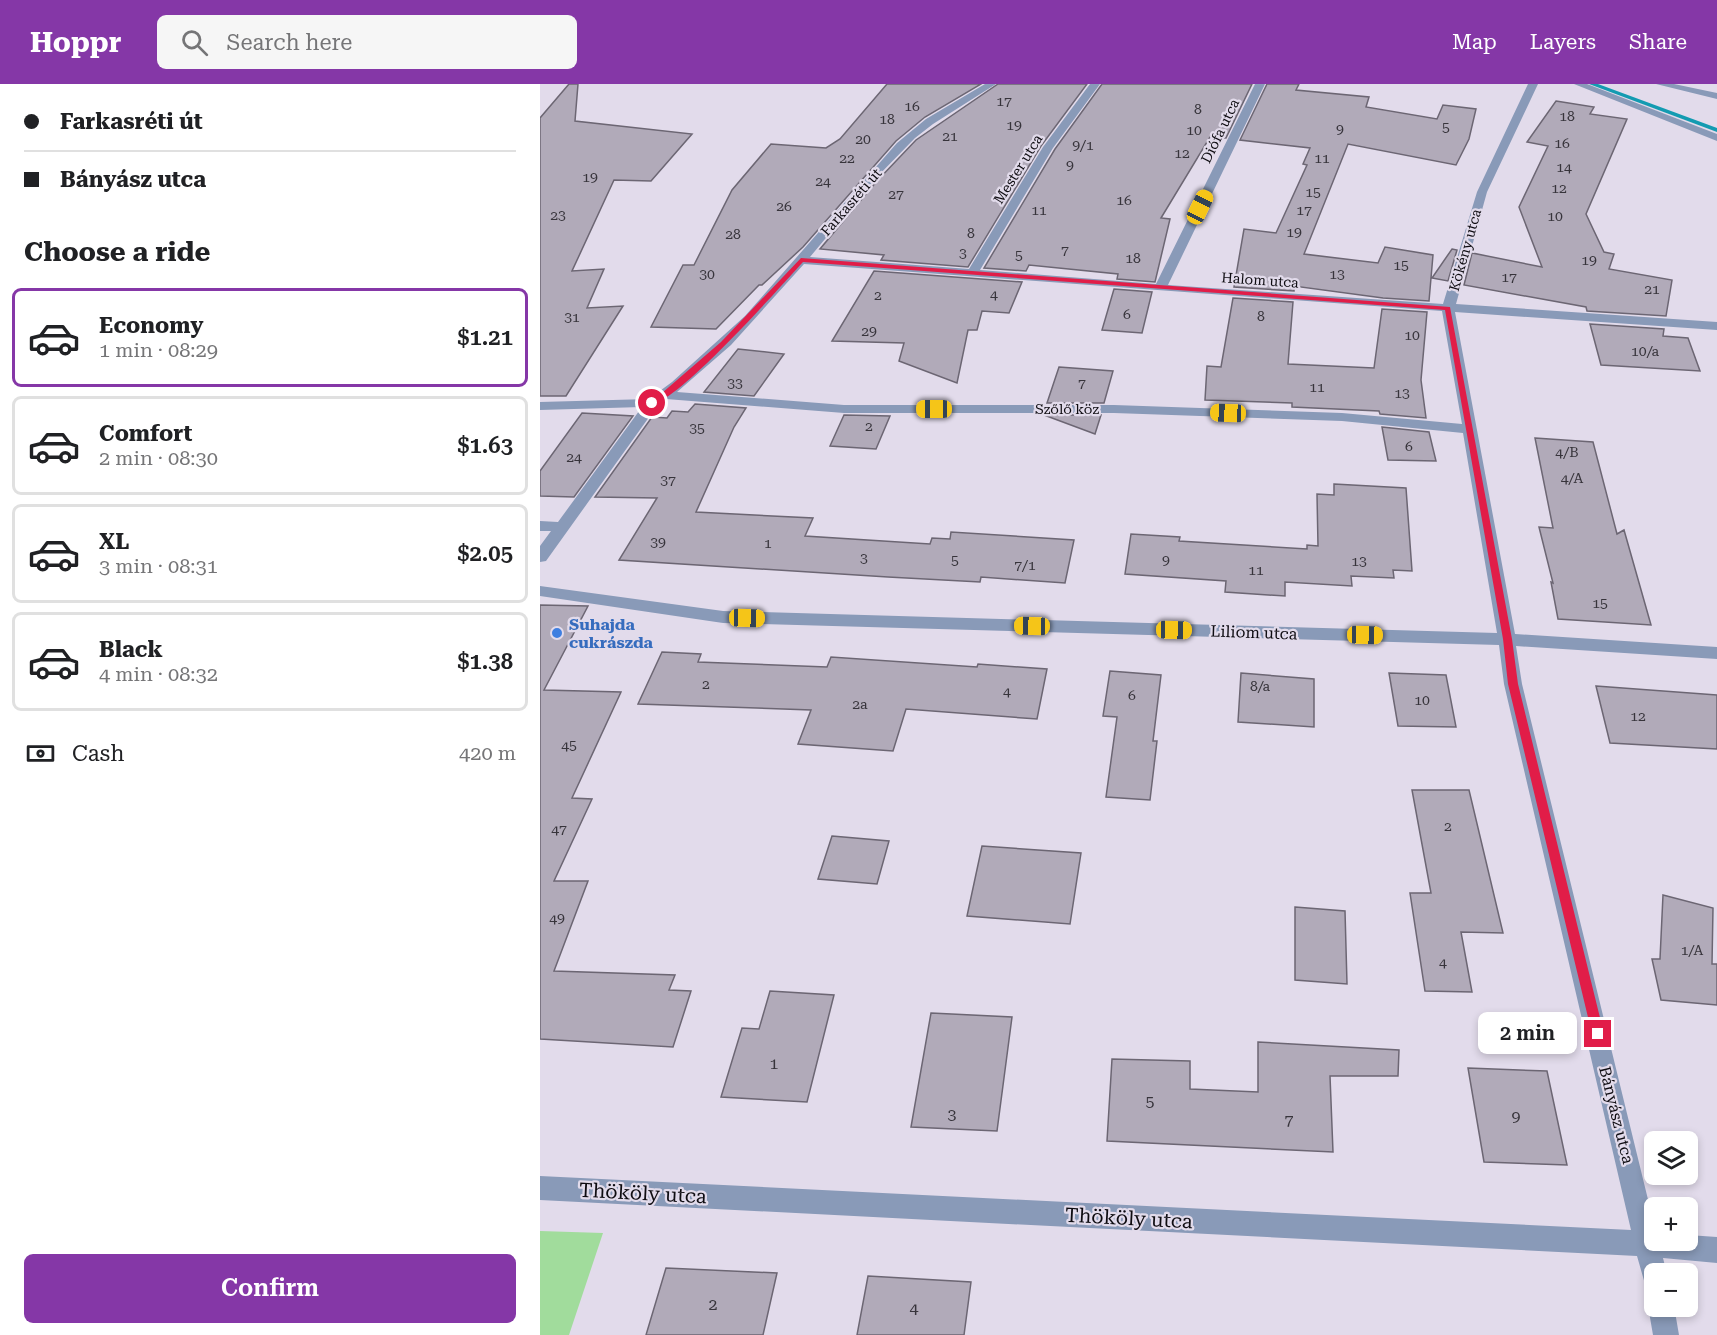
<!DOCTYPE html>
<meta charset="utf-8">
<style>
:root{--surface:#fff;--page:#f6f6f6;--text:#202124;--muted:#757577;--line:#e0e0e0;--accent:#8537a7}
body{margin:0;font-family:"Roboto Serif",serif;background:var(--page);color:var(--text);height:100vh;display:flex;flex-direction:column;font-size:22px;white-space:nowrap}
*{box-sizing:border-box;margin:0}
p{font-size:20px;color:var(--muted)}
.icon{flex:none;width:33px;height:33px;fill:none;stroke:currentColor;stroke-width:2;stroke-linecap:round;stroke-linejoin:round}
.map{position:relative;flex:1;overflow:hidden}
.side{display:flex;flex-direction:column;background:var(--surface);width:540px}
.side>*{flex:none}
.hud{display:grid;align-content:center;height:132px;padding:0 24px;background:var(--surface)}
.fabs{position:absolute;left:1104px;top:1047px;display:grid;gap:12px}
.fabs a{display:grid;place-items:center;width:54px;height:54px;border-radius:9px;background:var(--surface);box-shadow:0 3px 9px #0003;font-size:30px}
.end{position:absolute;width:27px;height:27px;margin:-14px;border:8px solid #e11d48;background:#fff;box-shadow:0 0 0 3px #fff}
.from{border-radius:50%}
.bubble{position:absolute;height:42px;border-radius:9px;background:var(--surface);box-shadow:0 3px 9px #0003;font-size:20px;font-weight:600;line-height:42px;text-align:center}
.car{position:absolute;width:18px;height:36px;margin:-18px -9px;border-radius:8px;box-shadow:0 0 4px 2px #0007;background:linear-gradient(#f5c518 24%,#345 0 40%,#f5c518 0 76%,#345 0 86%,#f5c518 0)}
.hud b{display:flex;align-items:center;gap:21px;height:57px;font-size:22px}
.hud b+b{border-top:2px solid var(--line)}
.hud i{width:15px;height:15px;background:var(--text)}
ul{padding:0;list-style:none}
li{display:flex;align-items:center;gap:18px;height:99px;margin:0 12px 9px;padding:0 12px;border:3px solid var(--line);border-radius:9px}
li div{flex:1}
li b{display:block;font-size:22px}
li em{font-style:normal;font-weight:600}
li.selected{border-color:var(--accent)}
li>.icon{width:54px;height:54px;stroke-width:1.5}
h2{padding:0 24px;font-size:27px;line-height:72px}
.pay{display:flex;align-items:center;gap:15px;height:66px;padding:0 24px;font-size:22px}
.pay p{margin-inline-start:auto}
.primary-button{display:flex;gap:12px;margin-top:auto;padding:12px 24px}
.primary-button a{flex:1;height:69px;border-radius:9px;background:var(--accent);color:#fff;font-size:24px;font-weight:600;line-height:69px;text-align:center}
header{display:flex;align-items:center;gap:36px;box-sizing:border-box;height:84px;padding:0 30px;background:var(--accent);color:#fff}
header strong{font-size:28px}
nav{display:flex;gap:33px;margin-inline-start:auto;font-size:21px}
.search{width:420px;height:54px;background:var(--page);display:flex;align-items:center;gap:15px;box-sizing:border-box;padding:0 21px;border-radius:9px;color:var(--muted);font-size:22px}
main{display:flex;flex:1;min-height:0}
.map>svg:first-child{display:block}
.green{fill:#a1dc9c}
.lines{fill:none;stroke-linecap:round;stroke-linejoin:round}
.stream{fill:#139bb1;fill-rule:evenodd}
.building{fill:#b1aab9;stroke:#6c6673;stroke-width:1.5}
.minor{fill:#899ab8;fill-rule:evenodd}
.route{fill:#e11d48}
.shop-dot{fill:#3f7fe0;stroke:#e2dbeb;stroke-width:2}
.labels{text-anchor:middle;stroke-width:4.5;stroke-linejoin:round;paint-order:stroke}
.number-label{font-size:14px;fill:#37343b}
.far-street-label{font-size:14px;fill:#0e0c11;stroke:#e2dbeb}
.shop-label{font-size:16px;font-weight:bold;fill:#366cbe;stroke:#e2dbeb;text-anchor:start}
.street-label{font-size:16px;fill:#0e0c11;stroke:#e2dbeb}
.near-number-label{font-size:16px;fill:#37343b}
.near-street-label{font-size:20px;fill:#0e0c11;stroke:#e2dbeb}
</style>
<header>
<strong>Hoppr</strong>
<div class="search"><svg class="icon" aria-label="search" viewBox="0 0 24 24"><circle cx="10" cy="10" r="6"/><path d="M15 15l6 6"/></svg>Search here</div>
<nav><a>Map</a><a>Layers</a><a>Share</a></nav>
</header>
<main>
<section class="side">
<div class="hud">
<b><i class="from"></i>Farkasréti út</b>
<b><i></i>Bányász utca</b>
</div>
<h2>Choose a ride</h2>
<ul>
<li class="selected"><svg class="icon" aria-label="car" viewBox="0 0 24 24"><path d="M5 17H2v-5l4-1 3-4h7l3 4 3 1v5h-3M9 17h6M6 11h13"/><circle cx="7" cy="17" r="2"/><circle cx="17" cy="17" r="2"/></svg><div><b>Economy</b><p>1 min · 08:29</p></div><em>$1.21</em></li>
<li><svg class="icon" aria-label="car" viewBox="0 0 24 24"><path d="M5 17H2v-5l4-1 3-4h7l3 4 3 1v5h-3M9 17h6M6 11h13"/><circle cx="7" cy="17" r="2"/><circle cx="17" cy="17" r="2"/></svg><div><b>Comfort</b><p>2 min · 08:30</p></div><em>$1.63</em></li>
<li><svg class="icon" aria-label="car" viewBox="0 0 24 24"><path d="M5 17H2v-5l4-1 3-4h7l3 4 3 1v5h-3M9 17h6M6 11h13"/><circle cx="7" cy="17" r="2"/><circle cx="17" cy="17" r="2"/></svg><div><b>XL</b><p>3 min · 08:31</p></div><em>$2.05</em></li>
<li><svg class="icon" aria-label="car" viewBox="0 0 24 24"><path d="M5 17H2v-5l4-1 3-4h7l3 4 3 1v5h-3M9 17h6M6 11h13"/><circle cx="7" cy="17" r="2"/><circle cx="17" cy="17" r="2"/></svg><div><b>Black</b><p>4 min · 08:32</p></div><em>$1.38</em></li>
</ul>
<div class="pay"><svg class="icon" aria-label="cash" viewBox="0 0 24 24"><path d="M3 7h18v10H3z"/><circle cx="12" cy="12" r="2"/></svg>Cash<p>420 m</p></div>
<div class="primary-button"><a>Confirm</a></div>
</section>
<div class="map">
<svg width="1177" height="1251" viewBox="0 0 1177 1251">
<rect width="100%" height="100%" fill="#e2dbeb"/>
<path class="green" d="M0,1147L63,1149L29,1251H0Z"/>
<g class="lines">
<path class="stream" d="M1049,0H1058L1177,44V48Z"/>
</g>
<path class="building" d="M29,0H38L35,37L152,50L111,97L74,96L32,187L64,185L47,224L83,222L26,312H0V34Z
M347,0H441L385,33L356,57L263,163L222,201H219L176,245L111,243L143,181H154L192,106L231,60L286,64L300,55Z
M458,0H547L501,62L428,183L341,176L344,171L280,165L337,97L376,56Z
M562,0H712L686,54L670,53L621,134L630,135L615,198L577,195L578,190L489,181L486,187L444,184L515,65Z
M727,0H759L756,6L829,13L826,23L897,35L903,21L936,25L929,55L916,81L808,60L764,170L838,179L845,163L893,171L889,217L843,214L754,202V207L694,203L704,145L736,149L767,81L763,80L770,64L700,56Z
M1016,17L1054,23L1050,30L1087,35L1046,130L1064,168L1074,170L1069,185L1132,196L1126,232L1047,227L1046,223L924,201L932,169L1002,183L979,123L1008,62L987,58Z
M912,165L917,166L908,197L892,194Z
M334,187L482,198L469,229L442,227L437,246H428L417,299L359,277L364,259L292,257Z
M574,205L612,208L602,249L562,246Z
M693,214L753,218L748,280L834,284L842,225L887,228L881,296L886,334L840,330L839,327L752,323V319L665,316L667,282L681,283Z
M1050,240L1124,245L1123,252L1148,254L1160,287L1061,281Z
M198,265L244,270L214,312L164,308Z
M519,283L573,287L564,319H507Z
M155,320L206,324L194,343L156,428L273,434L265,452L390,460L392,454L410,455L411,448L534,456L525,499L441,493L440,498L348,493L79,476L117,414L55,413L112,333L127,334L132,327L148,328Z
M42,329L93,332L34,413L0,412V387Z
M304,331L350,332L336,365L290,362Z
M504,331H561L555,350Z
M842,343L889,348L896,377L848,376Z
M995,354L1053,358L1077,450L1084,446L1111,541L1018,535L1011,498L1013,499L999,443L1013,444Z
M794,400L866,404L872,487L853,486L854,494L811,492L812,502L745,498V512L685,508L686,497L585,490L591,450L640,453L639,457L767,465V461L778,462L777,410L794,411Z
M0,521L48,522L4,606L81,608L32,714L52,715L14,797H48L14,887L135,891L129,906L151,907L133,963L0,955Z
M122,568L161,570L158,578L287,583L291,573L437,583L438,580L507,585L497,635L366,625L353,667L258,660L271,626L98,620Z
M570,587L621,591L613,657H617L610,716L566,713L577,633L563,632Z
M701,589L774,595V643L698,638Z
M849,589L906,591L916,643L858,642Z
M1056,602L1177,611V665L1070,659Z
M872,706H929L963,849L921,848L932,908L885,907L870,809H891Z
M292,752L349,757L337,800L278,795Z
M442,762L541,769L530,840L427,832Z
M1123,811L1173,824L1172,880H1177V921L1121,916L1112,875H1120Z
M755,823L805,827L807,900L755,896Z
M230,907L294,911L267,1018L181,1013L202,944L219,945Z
M391,929L472,933L457,1047L371,1043Z
M718,958L859,966L858,992H790L793,1068L567,1057L572,975L650,977V1005L718,1008Z
M928,984L1007,987L1027,1081L944,1078Z
M126,1184L237,1189L223,1251H106Z
M328,1192L431,1198L424,1251H317Z"/>
<g class="lines">
<path class="minor" d="M445,0H456L393,40L375,54L335,95L270,173L429,185L503,63L550,0H560L513,64L440,186L616,200L715,0H725L628,201L903,220L937,108L988,0H998L947,108L916,220L1177,238V246L915,228L975,550L1177,563V575L976,562L982,600L1114,1140V1156H1148V1151L1177,1153V1179L1123,1174L1127,1190H1114V1204L1105,1200L1097,1172L0,1116V1092L1091,1146L964,600L959,561L183,539L0,512V502L183,527L957,549L923,349L802,337L574,329H304L126,315L117,322L6,477L0,478V462L11,447H0V437L18,438L102,323L0,326V318L109,315L132,298L205,232L357,59L386,35ZM264,180L902,227L922,340L802,329L574,321H304L137,308L191,261Z
M1034,0H1047L1177,50V57Z
M1116,0H1134L1177,9V15Z
M1114,1212V1222H1134L1139,1251H1113L1108,1222Z"/>
</g>
<path class="route" d="M261,174L910,223L972,555L978,600L1064,950L1062,954H1053L1052,950L968,600L963,555L905,226L263,178C241,202 135,322 109,321V317L122,309L181,258Z"/>
<circle class="shop-dot" cx="17" cy="549" r="6"/>
<g class="labels">
<g class="number-label">
<text x="464" y="22">17</text>
<text x="372" y="27">16</text>
<text x="658" y="30">8</text>
<text x="1027" y="37">18</text>
<text x="347" y="40">18</text>
<text x="474" y="46">19</text>
<text x="906" y="48">5</text>
<text x="800" y="50">9</text>
<text x="654" y="51">10</text>
<text x="410" y="57">21</text>
<text x="323" y="60">20</text>
<text x="1022" y="64">16</text>
<text x="543" y="66">9/1</text>
<text x="642" y="74">12</text>
<text x="307" y="79">22</text>
<text x="782" y="79">11</text>
<text x="530" y="86">9</text>
<text x="1024" y="88">14</text>
<text x="50" y="98">19</text>
<text x="283" y="102">24</text>
<text x="1019" y="109">12</text>
<text x="773" y="113">15</text>
<text x="356" y="115">27</text>
<text x="584" y="121">16</text>
<text x="244" y="127">26</text>
<text x="499" y="131">11</text>
<text x="764" y="131">17</text>
<text x="18" y="136">23</text>
<text x="1015" y="137">10</text>
<text x="754" y="153">19</text>
<text x="431" y="154">8</text>
<text x="193" y="155">28</text>
<text x="525" y="171">7</text>
<text x="423" y="174">3</text>
<text x="479" y="176">5</text>
<text x="593" y="179">18</text>
<text x="1049" y="181">19</text>
<text x="861" y="186">15</text>
<text x="167" y="195">30</text>
<text x="797" y="195">13</text>
<text x="969" y="198">17</text>
<text x="1112" y="210">21</text>
<text x="454" y="215">4</text>
<text x="338" y="216">2</text>
<text x="587" y="235">6</text>
<text x="721" y="237">8</text>
<text x="32" y="238">31</text>
<text x="329" y="252">29</text>
<text x="872" y="256">10</text>
<text x="1105" y="272">10/a</text>
<text x="195" y="304">33</text>
<text x="542" y="304">7</text>
<text x="777" y="308">11</text>
<text x="862" y="314">13</text>
<text x="329" y="347">2</text>
<text x="157" y="349">35</text>
<text x="869" y="367">6</text>
<text x="1027" y="373">4/B</text>
<text x="34" y="378">24</text>
<text x="1032" y="399">4/A</text>
<text x="128" y="401">37</text>
<text x="118" y="463">39</text>
<text x="228" y="464">1</text>
<text x="324" y="479">3</text>
<text x="415" y="481">5</text>
<text x="626" y="481">9</text>
<text x="819" y="482">13</text>
<text x="485" y="486">7/1</text>
<text x="716" y="491">11</text>
<text x="1060" y="524">15</text>
<text x="166" y="605">2</text>
<text x="720" y="607">8/a</text>
<text x="467" y="612">4</text>
<text x="592" y="616">6</text>
<text x="882" y="621">10</text>
<text x="320" y="625">2a</text>
<text x="1098" y="637">12</text>
<text x="29" y="666">45</text>
<text x="908" y="747">2</text>
<text x="19" y="750">47</text>
<text x="17" y="839">49</text>
<text x="1152" y="871">1/A</text>
<text x="903" y="883">4</text>
</g>
<g class="far-street-label">
<text transform="translate(680 47) rotate(-64)" y="5">Diófa utca</text>
<text transform="translate(478 85) rotate(-58)" y="5">Mester utca</text>
<text transform="translate(311 118) rotate(-49)" y="5">Farkasréti út</text>
<text transform="translate(925 166) rotate(-74)" y="5">Kökény utca</text>
<text transform="translate(720 196) rotate(4)" y="5">Halom utca</text>
<text x="527" y="330">Szőlő köz</text>
</g>
<g class="shop-label">
<text x="29" y="546">Suhajda<tspan x="29" dy="18">cukrászda</tspan></text>
</g>
<g class="street-label">
<text transform="translate(714 548) rotate(2)" y="6">Liliom utca</text>
<text transform="translate(1077 1031) rotate(76)" y="6">Bányász utca</text>
</g>
<g class="near-number-label">
<text x="234" y="985">1</text>
<text x="610" y="1023">5</text>
<text x="412" y="1036">3</text>
<text x="976" y="1038">9</text>
<text x="749" y="1041">7</text>
<text x="173" y="1226">2</text>
<text x="374" y="1230">4</text>
</g>
<g class="near-street-label">
<text transform="translate(103 1109) rotate(3)" y="7">Thököly utca</text>
<text transform="translate(589 1134) rotate(3)" y="7">Thököly utca</text>
</g>
</g>
</svg>
<div class="fabs">
<a><svg class="icon" aria-label="layers" viewBox="0 0 24 24"><path d="M12 4l9 5-9 5-9-5zM3 14l9 5 9-5"/></svg></a>
<a>+</a>
<a>−</a>
</div>
<i class="end from" style="left:112px;top:319px"></i>
<i class="end" style="left:1058px;top:950px"></i>
<div class="bubble" style="left:938px;top:928px;width:99px">2 min</div>
<i class="car" style="left:660px;top:123px;rotate:26deg"></i>
<i class="car" style="left:394px;top:325px;rotate:270deg"></i>
<i class="car" style="left:688px;top:329px;rotate:272deg"></i>
<i class="car" style="left:207px;top:534px;rotate:91deg"></i>
<i class="car" style="left:492px;top:542px;rotate:271deg"></i>
<i class="car" style="left:634px;top:546px;rotate:91deg"></i>
<i class="car" style="left:825px;top:551px;rotate:91deg"></i>
</div>
</main>
